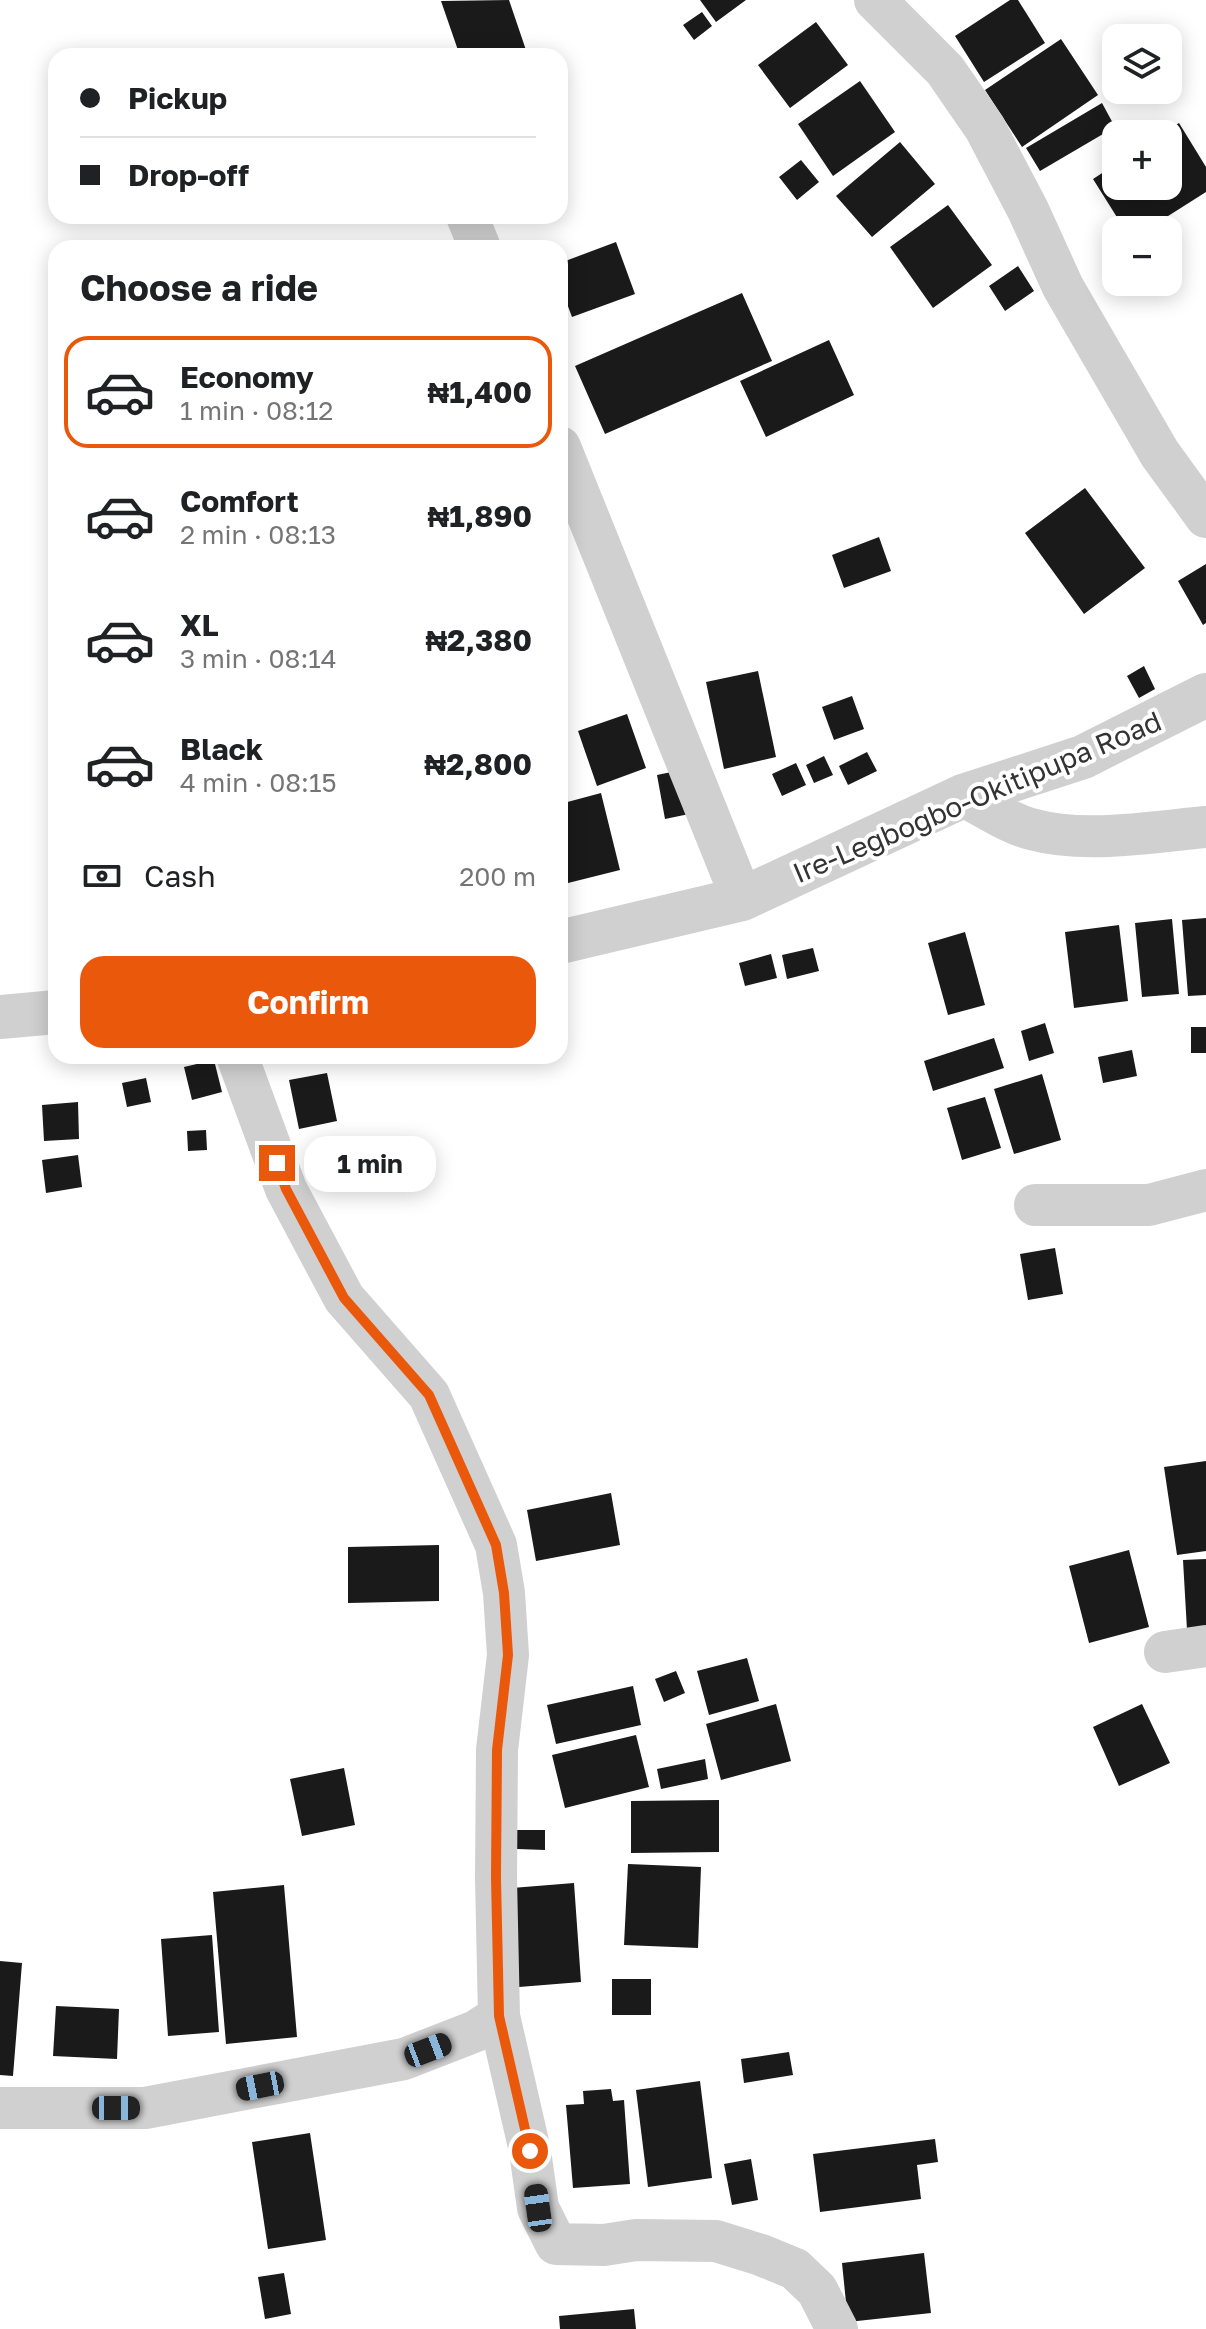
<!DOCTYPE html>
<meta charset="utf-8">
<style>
:root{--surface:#fff;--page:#f2f2f2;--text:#202124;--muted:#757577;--line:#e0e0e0;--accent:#ea580c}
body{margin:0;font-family:"Golos Text",sans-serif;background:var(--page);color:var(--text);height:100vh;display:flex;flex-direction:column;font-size:30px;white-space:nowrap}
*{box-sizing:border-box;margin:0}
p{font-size:26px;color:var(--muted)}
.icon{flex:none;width:44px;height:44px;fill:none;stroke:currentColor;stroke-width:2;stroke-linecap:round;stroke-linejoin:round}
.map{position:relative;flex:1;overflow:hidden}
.sheet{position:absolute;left:48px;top:240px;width:520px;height:824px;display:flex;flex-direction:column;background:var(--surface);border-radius:24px;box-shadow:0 4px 20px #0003}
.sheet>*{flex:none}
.top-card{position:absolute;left:48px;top:48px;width:520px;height:176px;border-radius:24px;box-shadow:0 4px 20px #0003;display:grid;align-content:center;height:176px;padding:0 32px;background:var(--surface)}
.controls{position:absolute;left:1102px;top:24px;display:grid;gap:16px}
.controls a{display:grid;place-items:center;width:80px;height:80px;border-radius:16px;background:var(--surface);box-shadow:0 4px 20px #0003;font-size:40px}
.end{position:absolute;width:36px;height:36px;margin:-18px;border:10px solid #ea580c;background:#fff;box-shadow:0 0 0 4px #fff}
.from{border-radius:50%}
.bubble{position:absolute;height:56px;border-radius:24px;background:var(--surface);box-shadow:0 4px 20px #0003;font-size:26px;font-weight:700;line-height:56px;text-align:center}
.car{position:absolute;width:24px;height:48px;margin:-24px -12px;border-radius:10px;box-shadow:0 0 6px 2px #0007;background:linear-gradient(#222 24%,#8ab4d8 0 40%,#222 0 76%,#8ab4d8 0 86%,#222 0)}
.top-card b{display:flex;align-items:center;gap:28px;height:76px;font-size:30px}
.top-card b+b{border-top:2px solid var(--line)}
.top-card i{width:20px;height:20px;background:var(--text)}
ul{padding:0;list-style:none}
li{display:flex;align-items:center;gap:24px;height:112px;margin:0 16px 12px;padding:0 16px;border:4px solid transparent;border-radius:24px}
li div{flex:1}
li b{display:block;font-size:30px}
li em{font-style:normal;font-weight:700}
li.active{border-color:var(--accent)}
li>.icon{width:72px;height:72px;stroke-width:1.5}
h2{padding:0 32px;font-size:36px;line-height:96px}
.pay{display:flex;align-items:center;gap:20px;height:88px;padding:0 32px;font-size:30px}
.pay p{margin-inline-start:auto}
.primary-button{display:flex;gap:16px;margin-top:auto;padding:16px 32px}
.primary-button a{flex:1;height:92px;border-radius:24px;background:var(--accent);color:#fff;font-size:32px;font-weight:700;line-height:92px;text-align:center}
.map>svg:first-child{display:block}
.building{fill:#1a1a1a}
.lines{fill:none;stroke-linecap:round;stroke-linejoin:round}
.minor{stroke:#d0d0d0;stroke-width:42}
.tertiary{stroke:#d0d0d0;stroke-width:44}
.route{stroke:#ea580c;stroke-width:10}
.labels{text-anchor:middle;stroke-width:8;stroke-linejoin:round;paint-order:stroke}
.street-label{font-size:28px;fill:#333;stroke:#fff}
</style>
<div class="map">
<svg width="1206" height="2329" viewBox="0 0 1206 2329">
<rect width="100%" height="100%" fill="#fff"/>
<path class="building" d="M509,0L528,56H460L441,1Z
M700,0H746L716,22Z
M1010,0H1018L1045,43L984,82L955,36Z
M702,12L712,26L694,40L683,25Z
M816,22L848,65L790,108L758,65Z
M1061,39L1098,95L1022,147L985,90Z
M860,81L895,132L833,176L798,124Z
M1102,103L1115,127L1040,171L1026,148Z
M1179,123L1206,167V192L1146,230H1125L1093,179L1116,164V186H1168V134H1162Z
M900,142L935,184L872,237L836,196Z
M801,160L819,182L797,200L779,177Z
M948,205L992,265L933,308L890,247Z
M616,242L635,294L572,317L560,285V263Z
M1018,266L1034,291L1005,311L989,286Z
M742,293L772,361L605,434L575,366Z
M829,340L854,395L766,437L740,381Z
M1085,488L1145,568L1084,614L1025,533Z
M879,537L891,571L844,588L832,555Z
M1206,564V623L1203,625L1178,581Z
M1144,666L1155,689L1139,698L1127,676Z
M758,671L776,757L724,769L706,682Z
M852,696L864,729L834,740L822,707Z
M627,714L646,768L597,786L578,731Z
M867,752L877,771L848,785L839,766Z
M824,756L833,775L814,783L806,765Z
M796,763L806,785L782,796L772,774Z
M681,770L689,814L665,819L657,775Z
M601,793L620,870L560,885V804Z
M1206,918V995L1188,996L1182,920Z
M1172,919L1179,994L1142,997L1135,923Z
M1119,925L1128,1001L1074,1008L1065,932Z
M965,932L985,1005L948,1015L928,943Z
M813,948L819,971L787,979L782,955Z
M771,954L777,978L745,986L739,963Z
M1045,1023L1054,1053L1029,1061L1021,1031Z
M1191,1027H1206V1053H1191Z
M994,1038L1004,1068L933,1091L924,1061Z
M1132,1050L1137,1076L1103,1083L1098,1057Z
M214,1060L222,1092L192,1100L184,1067Z
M327,1073L337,1121L299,1129L289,1080Z
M1042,1074L1061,1140L1014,1154L994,1089Z
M146,1078L151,1102L127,1107L122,1083Z
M985,1097L1001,1148L962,1160L947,1108Z
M78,1102L79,1139L44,1141L42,1105Z
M206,1130L207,1150L188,1151L187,1131Z
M78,1155L82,1187L46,1193L42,1160Z
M1055,1248L1063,1294L1028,1300L1020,1254Z
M1206,1461V1551L1177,1555L1164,1467Z
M611,1493L620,1545L536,1561L527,1510Z
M439,1545V1601L348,1603V1547Z
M1129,1550L1149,1627L1089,1643L1069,1566Z
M1206,1559V1629L1187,1630L1183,1560Z
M747,1658L759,1701L709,1715L697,1671Z
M676,1671L685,1693L664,1702L655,1679Z
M633,1686L641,1725L556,1744L547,1705Z
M776,1704L791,1761L721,1780L706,1724Z
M1142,1704L1170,1763L1119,1786L1093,1727Z
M636,1735L649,1787L565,1808L552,1755Z
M705,1759L708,1779L661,1789L657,1769Z
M344,1768L355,1825L302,1836L290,1779Z
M719,1800V1852L631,1853V1801Z
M517,1830H545V1850L517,1849Z
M628,1864L701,1867L698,1948L624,1945Z
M574,1883L581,1982L519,1987L512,1888Z
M284,1885L297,2037L226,2044L213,1892Z
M212,1935L219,2032L168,2036L161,1939Z
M0,1961L22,1963L13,2076L0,2075Z
M612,1979H651V2015H612Z
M56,2006L119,2009L117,2059L53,2056Z
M789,2052L793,2075L744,2083L741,2059Z
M700,2081L712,2178L648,2187L636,2090Z
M611,2089L613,2101L624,2100L630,2184L573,2188L566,2105L584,2104L583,2091Z
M310,2133L326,2240L268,2249L252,2142Z
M935,2139L938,2162L917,2165L921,2199L820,2212L813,2154Z
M751,2159L758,2200L732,2205L724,2164Z
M924,2253L931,2313L848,2322L842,2263Z
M284,2273L291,2314L265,2319L258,2277Z
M634,2309L636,2329H560L559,2316Z"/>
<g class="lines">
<path class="minor" d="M875,0L945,70L985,128L1028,210L1063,287L1160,454L1206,517
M467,216L480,248
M560,447L742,899
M963,796C984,806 1008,823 1031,829C1084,844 1152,832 1206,827
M237,1056L286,1189L344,1298L429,1395L496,1545L504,1593L508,1655L497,1750L496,1878L499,2016L530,2151L538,2208L556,2244L604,2245L636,2240L716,2241L761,2255L795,2269L817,2290L837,2329
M1035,1205H1149L1206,1190
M1165,1652L1206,1646
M0,2108H145L404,2059L476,2031L499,2016"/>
<path class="tertiary" d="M560,942L742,899L963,796L1083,757L1206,695
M0,1017L56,1012"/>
</g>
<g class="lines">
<path class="route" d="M277,1163L286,1189L344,1298L429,1395L496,1545L504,1593L508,1655L497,1750L496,1878L499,2016L530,2151"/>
</g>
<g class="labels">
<g class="street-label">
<text transform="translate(977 797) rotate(-23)" y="10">Ire-Legbogbo-Okitipupa Road</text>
</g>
</g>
</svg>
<div class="controls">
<a><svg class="icon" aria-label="layers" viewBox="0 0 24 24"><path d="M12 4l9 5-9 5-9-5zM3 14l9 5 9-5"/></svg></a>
<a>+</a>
<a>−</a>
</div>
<i class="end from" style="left:530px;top:2151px"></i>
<i class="end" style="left:277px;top:1163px"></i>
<div class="bubble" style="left:304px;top:1136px;width:132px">1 min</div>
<i class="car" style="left:428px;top:2050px;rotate:69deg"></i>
<i class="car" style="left:260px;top:2086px;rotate:259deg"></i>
<i class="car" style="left:116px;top:2108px;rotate:90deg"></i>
<i class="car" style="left:538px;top:2208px;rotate:352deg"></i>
<div class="top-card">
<b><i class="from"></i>Pickup</b>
<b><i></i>Drop-off</b>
</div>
<section class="sheet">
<h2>Choose a ride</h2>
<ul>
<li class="active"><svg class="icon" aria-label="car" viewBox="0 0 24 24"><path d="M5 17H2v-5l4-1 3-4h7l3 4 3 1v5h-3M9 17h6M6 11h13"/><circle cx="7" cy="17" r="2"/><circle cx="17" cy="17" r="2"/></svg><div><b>Economy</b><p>1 min · 08:12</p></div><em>₦1,400</em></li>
<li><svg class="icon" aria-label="car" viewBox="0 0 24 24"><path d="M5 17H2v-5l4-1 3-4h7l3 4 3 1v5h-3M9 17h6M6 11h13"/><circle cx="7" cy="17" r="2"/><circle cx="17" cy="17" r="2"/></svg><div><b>Comfort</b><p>2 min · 08:13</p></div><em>₦1,890</em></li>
<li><svg class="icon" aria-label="car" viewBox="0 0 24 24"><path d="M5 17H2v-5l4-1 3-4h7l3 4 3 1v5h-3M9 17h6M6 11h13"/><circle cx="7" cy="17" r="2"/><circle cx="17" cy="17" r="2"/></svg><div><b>XL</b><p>3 min · 08:14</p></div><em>₦2,380</em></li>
<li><svg class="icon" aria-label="car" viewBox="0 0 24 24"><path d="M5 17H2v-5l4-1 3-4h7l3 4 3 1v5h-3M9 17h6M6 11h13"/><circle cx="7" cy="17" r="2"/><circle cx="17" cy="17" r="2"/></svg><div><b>Black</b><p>4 min · 08:15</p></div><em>₦2,800</em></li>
</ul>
<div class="pay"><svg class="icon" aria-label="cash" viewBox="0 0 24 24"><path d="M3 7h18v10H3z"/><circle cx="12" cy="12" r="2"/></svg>Cash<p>200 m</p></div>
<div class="primary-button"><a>Confirm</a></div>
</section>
</div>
